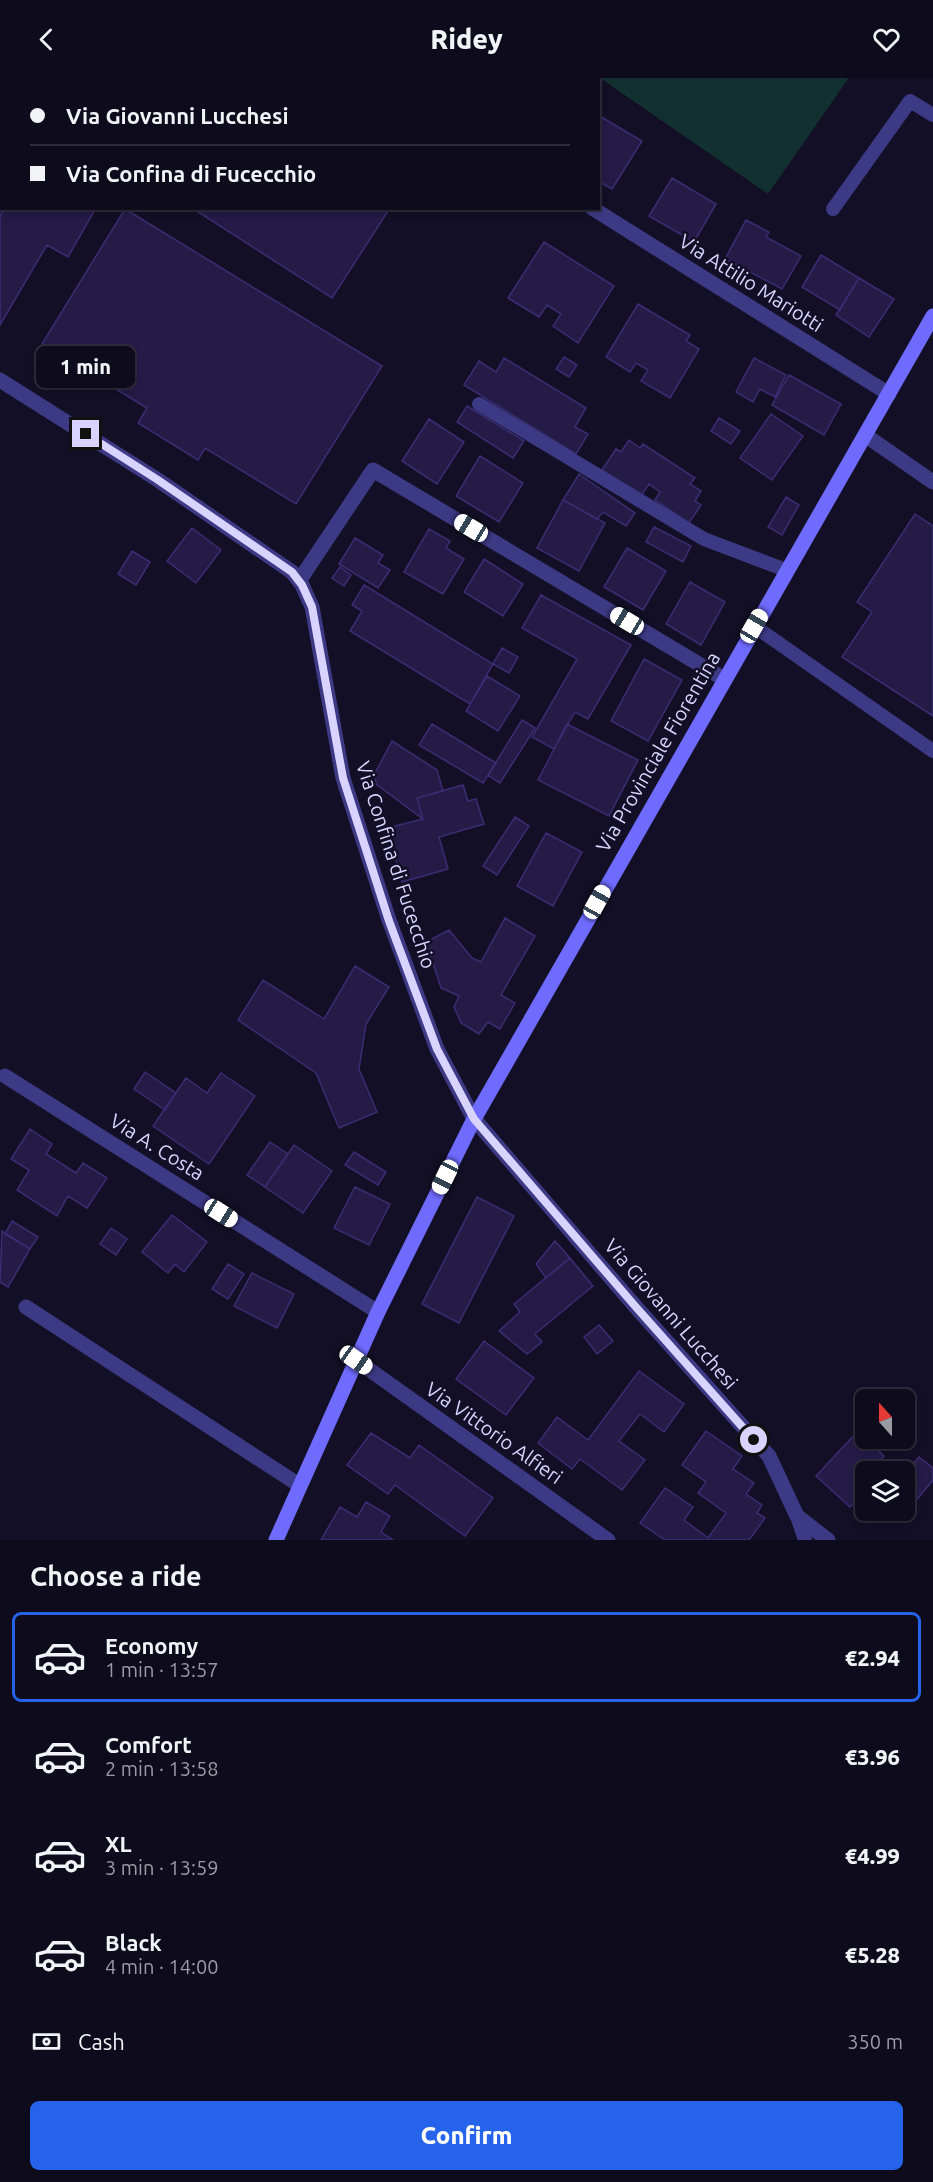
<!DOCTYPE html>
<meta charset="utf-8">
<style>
:root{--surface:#0e0b1c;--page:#1c1929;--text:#f1f3f6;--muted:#9b9ba3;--line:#2e2b3b;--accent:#2563eb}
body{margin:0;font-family:Ubuntu,sans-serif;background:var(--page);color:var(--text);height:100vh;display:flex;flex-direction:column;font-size:22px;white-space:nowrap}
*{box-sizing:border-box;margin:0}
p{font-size:20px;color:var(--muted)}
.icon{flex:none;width:33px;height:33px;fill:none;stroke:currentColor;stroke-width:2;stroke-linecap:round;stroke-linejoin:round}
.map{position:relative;height:1462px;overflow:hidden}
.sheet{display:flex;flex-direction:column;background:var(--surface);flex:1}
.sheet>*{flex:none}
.top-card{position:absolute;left:0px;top:0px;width:600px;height:132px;box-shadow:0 3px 9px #0003,0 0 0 2px var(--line);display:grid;align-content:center;height:132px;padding:0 30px;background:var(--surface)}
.needle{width:39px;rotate:339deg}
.fabs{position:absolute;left:855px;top:1311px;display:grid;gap:12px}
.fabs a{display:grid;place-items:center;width:60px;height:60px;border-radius:9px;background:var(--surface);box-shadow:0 3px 9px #0003,0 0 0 2px var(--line);font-size:30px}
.end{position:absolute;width:27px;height:27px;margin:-14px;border:8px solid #d9d4ff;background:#111;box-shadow:0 0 0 3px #111}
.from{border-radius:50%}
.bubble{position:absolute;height:42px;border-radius:9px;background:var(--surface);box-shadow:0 3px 9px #0003,0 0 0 2px var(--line);font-size:20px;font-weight:800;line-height:42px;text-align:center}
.car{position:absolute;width:18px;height:36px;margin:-18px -9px;border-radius:8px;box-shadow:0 0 4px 2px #0007;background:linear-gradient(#fff 24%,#345 0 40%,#fff 0 76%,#345 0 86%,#fff 0)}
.top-card b{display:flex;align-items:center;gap:21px;height:57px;font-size:22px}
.top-card b+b{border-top:2px solid var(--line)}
.top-card i{width:15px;height:15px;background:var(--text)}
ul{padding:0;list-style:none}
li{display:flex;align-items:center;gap:18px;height:90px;margin:0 12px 9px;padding:0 18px;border:3px solid transparent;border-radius:9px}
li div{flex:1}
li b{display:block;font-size:22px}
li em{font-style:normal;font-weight:800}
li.selected{border-color:var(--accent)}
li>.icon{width:54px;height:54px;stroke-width:1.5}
h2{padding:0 30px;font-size:27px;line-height:72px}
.pay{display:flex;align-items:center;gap:15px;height:66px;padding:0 30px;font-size:22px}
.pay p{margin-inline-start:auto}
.cta{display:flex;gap:12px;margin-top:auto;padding:12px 30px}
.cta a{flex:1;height:69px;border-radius:9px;background:var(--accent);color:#fff;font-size:24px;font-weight:800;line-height:69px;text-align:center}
header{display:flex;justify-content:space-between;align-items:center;height:78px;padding:0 30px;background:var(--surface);font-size:27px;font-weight:800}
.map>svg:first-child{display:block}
.green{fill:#12302f}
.building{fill:#241b47;stroke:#3b2d73;stroke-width:1.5}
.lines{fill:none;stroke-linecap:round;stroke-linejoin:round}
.lane{stroke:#3d3a85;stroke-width:14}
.street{stroke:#3d3a85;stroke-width:15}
.secondary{stroke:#6f6bff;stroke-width:15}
.route{stroke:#d9d4ff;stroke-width:8}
.labels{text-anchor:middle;stroke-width:5;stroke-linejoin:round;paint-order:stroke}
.street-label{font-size:20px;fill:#d9d4ff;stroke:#130f26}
</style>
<header><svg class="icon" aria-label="back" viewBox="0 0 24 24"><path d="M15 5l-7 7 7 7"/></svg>Ridey<svg class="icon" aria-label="heart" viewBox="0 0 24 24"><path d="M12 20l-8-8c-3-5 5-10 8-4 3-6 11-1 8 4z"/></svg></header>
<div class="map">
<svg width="933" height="1462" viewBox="0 0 933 1462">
<rect width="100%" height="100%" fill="#130f26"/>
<path class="green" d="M600,0H847L848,1L768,116Z"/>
<path class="building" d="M39,0H151L154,2H38Z
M189,0H305L188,2Z
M598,37L642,63L612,111L598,103Z
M672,100L716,126L694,164L649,138Z
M5,130H96L68,179L47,167L0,247V138Z
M192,130H390L332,220Z
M125,131L382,288L296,426L205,370L198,382L138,345L147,330L42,266Z
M746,142L769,154L766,159L801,178L782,211L725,181Z
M544,164L614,208L578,265L553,248L561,236L547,227L539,239L508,220Z
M821,177L859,200L840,232L802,209Z
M859,200L894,221L869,259L836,237Z
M638,226L690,257L686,263L699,271L670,320L641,303L648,292L636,285L630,294L606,279Z
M564,279L577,287L569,299L556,291Z
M504,280L586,330L575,349L588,356L576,376L464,307L479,283L496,294Z
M754,280L786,297L775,319L760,311L753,324L736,314Z
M789,297L841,326L824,357L772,327Z
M467,328L524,363L513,380L457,344Z
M771,336L803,358L772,402L740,380Z
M719,340L740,353L731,366L711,353Z
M429,341L464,364L437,406L402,383Z
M629,362L640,370L643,366L695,400L690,406L701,413L695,423L701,427L689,445L655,422L660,414L649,406L641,418L602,392L616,371L621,374Z
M480,378L523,405L499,444L456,418Z
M579,396L635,435L626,448L603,434L597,441L563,422Z
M786,419L799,427L782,457L768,449Z
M563,422L605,445L579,493L537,470Z
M915,436L933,448V638L842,579L872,534L857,524Z
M654,449L691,468L683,484L646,464Z
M192,450L221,472L196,505L167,483Z
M429,451L450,463L446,470L464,481L443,516L404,494Z
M355,460L383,477L378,485L390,492L378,510L339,486Z
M627,470L666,493L643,532L604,509Z
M132,473L150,484L136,507L118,496Z
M484,481L523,506L503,538L464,514Z
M340,489L351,497L344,508L332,500Z
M690,504L725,524L701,567L666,546Z
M364,507L493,586L470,626L350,553L362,533L352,527Z
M541,517L631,567L588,641L575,634L554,671L532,659L577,581L522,550Z
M502,570L518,579L509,595L493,586Z
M644,581L682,602L648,663L611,643Z
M487,598L520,618L498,653L466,633Z
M522,642L535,650L500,705L488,697Z
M432,646L496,685L483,705L419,667Z
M567,646L638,682L609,738L538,702Z
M392,663L437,692L443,713L417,720L423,741L376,706L375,695Z
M463,707L468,723L476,721L484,746L439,759L448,791L402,804L387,750L423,741L417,720Z
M515,739L529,748L497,797L483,788Z
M546,755L582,774L553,828L517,808Z
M505,840L535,858L501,917L515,925L500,951L488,944L479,956L461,945L454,929L459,918L441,910L426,864L449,852L472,880L481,884Z
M355,888L389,909L366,946L359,991L377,1034L339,1050L316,995L238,942L263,902L324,941Z
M145,994L176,1015L165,1032L134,1011Z
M221,995L255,1018L209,1086L153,1048L186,1000L207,1015Z
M30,1051L52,1066L46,1076L76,1095L83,1085L107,1100L87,1130L68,1118L57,1138L17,1112L29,1092L11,1081Z
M270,1064L288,1076L265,1109L247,1097Z
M294,1067L332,1093L303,1135L265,1109Z
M354,1074L386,1094L378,1107L345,1087Z
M355,1109L390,1126L369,1167L334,1150Z
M477,1119L514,1138L459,1245L422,1226Z
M172,1137L207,1164L184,1194L175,1186L168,1195L142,1174Z
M12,1143L38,1159L30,1171L5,1156Z
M111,1150L127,1161L116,1177L100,1166Z
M2,1153L30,1171L8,1209L0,1204Z
M555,1163L570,1180L546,1200L536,1186Z
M570,1180L593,1208L535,1256L542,1264L527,1276L499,1253L520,1234L514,1226Z
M228,1186L244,1196L228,1221L212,1211Z
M252,1195L294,1216L277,1250L234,1228Z
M599,1247L613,1263L597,1276L584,1259Z
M484,1263L534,1300L506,1337L456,1301Z
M639,1293L684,1326L664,1354L640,1336L619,1363L645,1382L622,1412L580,1381L572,1391L538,1365L557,1339L588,1362Z
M706,1353L742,1378L733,1391L754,1405L746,1416L762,1427L757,1435L765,1440L749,1462H665L640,1445L665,1410L693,1429L684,1442L708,1460L726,1435L698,1415L706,1404L682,1387Z
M858,1353L884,1378L870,1394H866V1398L856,1407L864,1414L850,1429L816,1398Z
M371,1355L410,1380L419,1367L493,1420L465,1458L395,1407L388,1416L347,1387Z
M919,1379L933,1390V1402L914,1425L904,1417V1397Z
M366,1424L390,1438L381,1454L393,1462H321L340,1429L357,1439Z"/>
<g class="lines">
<path class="lane" d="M833,131L910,23L933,37
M479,326L704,461L786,492
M754,548L933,673
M797,1438L805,1462"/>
<path class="street" d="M383,0L385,2
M592,130L889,316
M0,302L158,402L292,494L302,507L312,529L343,700L389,842L437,971L474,1041L635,1228L769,1378L797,1438L828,1462
M865,357L933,404
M299,503L373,392L724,601
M5,998L378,1234
M26,1229L299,1407
M356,1282L608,1462"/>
<path class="secondary" d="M276,1462L378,1234L474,1041L933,238"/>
</g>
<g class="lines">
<path class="route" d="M86,356L158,402L292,494L302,507L312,529L343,700L389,843L437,971L474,1041L635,1228L754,1362"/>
</g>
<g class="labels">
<g class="street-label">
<text transform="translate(751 205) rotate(32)" y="7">Via Attilio Mariotti</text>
<text transform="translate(658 674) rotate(-60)" y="7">Via Provinciale Fiorentina</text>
<text transform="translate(396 787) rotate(72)" y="7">Via Confina di Fucecchio</text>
<text transform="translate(157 1069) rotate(32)" y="7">Via A. Costa</text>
<text transform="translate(671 1236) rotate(49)" y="7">Via Giovanni Lucchesi</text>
<text transform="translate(494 1355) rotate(35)" y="7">Via Vittorio Alfieri</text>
</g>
</g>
</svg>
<div class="fabs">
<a><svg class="needle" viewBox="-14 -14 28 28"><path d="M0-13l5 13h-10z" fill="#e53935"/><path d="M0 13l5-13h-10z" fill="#9b9ba3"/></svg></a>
<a><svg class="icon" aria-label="layers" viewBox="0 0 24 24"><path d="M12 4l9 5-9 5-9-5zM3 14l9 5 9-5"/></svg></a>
</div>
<i class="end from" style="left:754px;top:1362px"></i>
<i class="end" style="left:86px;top:356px"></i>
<div class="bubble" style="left:36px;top:268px;width:99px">1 min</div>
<i class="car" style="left:471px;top:450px;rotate:301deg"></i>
<i class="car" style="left:627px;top:543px;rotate:301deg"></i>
<i class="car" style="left:754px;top:548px;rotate:30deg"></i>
<i class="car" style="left:597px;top:824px;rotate:29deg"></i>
<i class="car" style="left:445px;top:1099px;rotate:206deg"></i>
<i class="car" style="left:221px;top:1135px;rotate:122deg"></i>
<i class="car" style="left:356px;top:1282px;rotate:125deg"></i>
<div class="top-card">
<b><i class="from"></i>Via Giovanni Lucchesi</b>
<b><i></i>Via Confina di Fucecchio</b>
</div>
</div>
<section class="sheet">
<h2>Choose a ride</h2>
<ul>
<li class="selected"><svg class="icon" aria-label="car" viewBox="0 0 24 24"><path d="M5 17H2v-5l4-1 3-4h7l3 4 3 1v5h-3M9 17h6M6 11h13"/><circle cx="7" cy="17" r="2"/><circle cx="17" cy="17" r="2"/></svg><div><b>Economy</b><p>1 min · 13:57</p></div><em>€2.94</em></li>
<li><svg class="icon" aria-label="car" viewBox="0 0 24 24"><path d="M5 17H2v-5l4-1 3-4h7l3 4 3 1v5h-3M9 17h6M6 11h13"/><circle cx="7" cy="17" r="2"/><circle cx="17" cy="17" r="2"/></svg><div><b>Comfort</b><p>2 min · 13:58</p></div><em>€3.96</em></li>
<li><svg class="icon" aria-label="car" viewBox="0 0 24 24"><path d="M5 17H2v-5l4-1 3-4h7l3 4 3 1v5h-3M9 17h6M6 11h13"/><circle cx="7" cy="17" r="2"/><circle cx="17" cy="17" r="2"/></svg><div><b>XL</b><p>3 min · 13:59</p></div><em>€4.99</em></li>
<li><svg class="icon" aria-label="car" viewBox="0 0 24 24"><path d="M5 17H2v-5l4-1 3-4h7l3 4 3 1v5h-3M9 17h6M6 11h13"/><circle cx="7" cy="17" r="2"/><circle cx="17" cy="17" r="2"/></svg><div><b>Black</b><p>4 min · 14:00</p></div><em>€5.28</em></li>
</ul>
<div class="pay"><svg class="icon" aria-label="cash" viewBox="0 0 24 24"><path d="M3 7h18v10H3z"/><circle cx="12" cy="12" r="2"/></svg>Cash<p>350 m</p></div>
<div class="cta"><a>Confirm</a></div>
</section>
